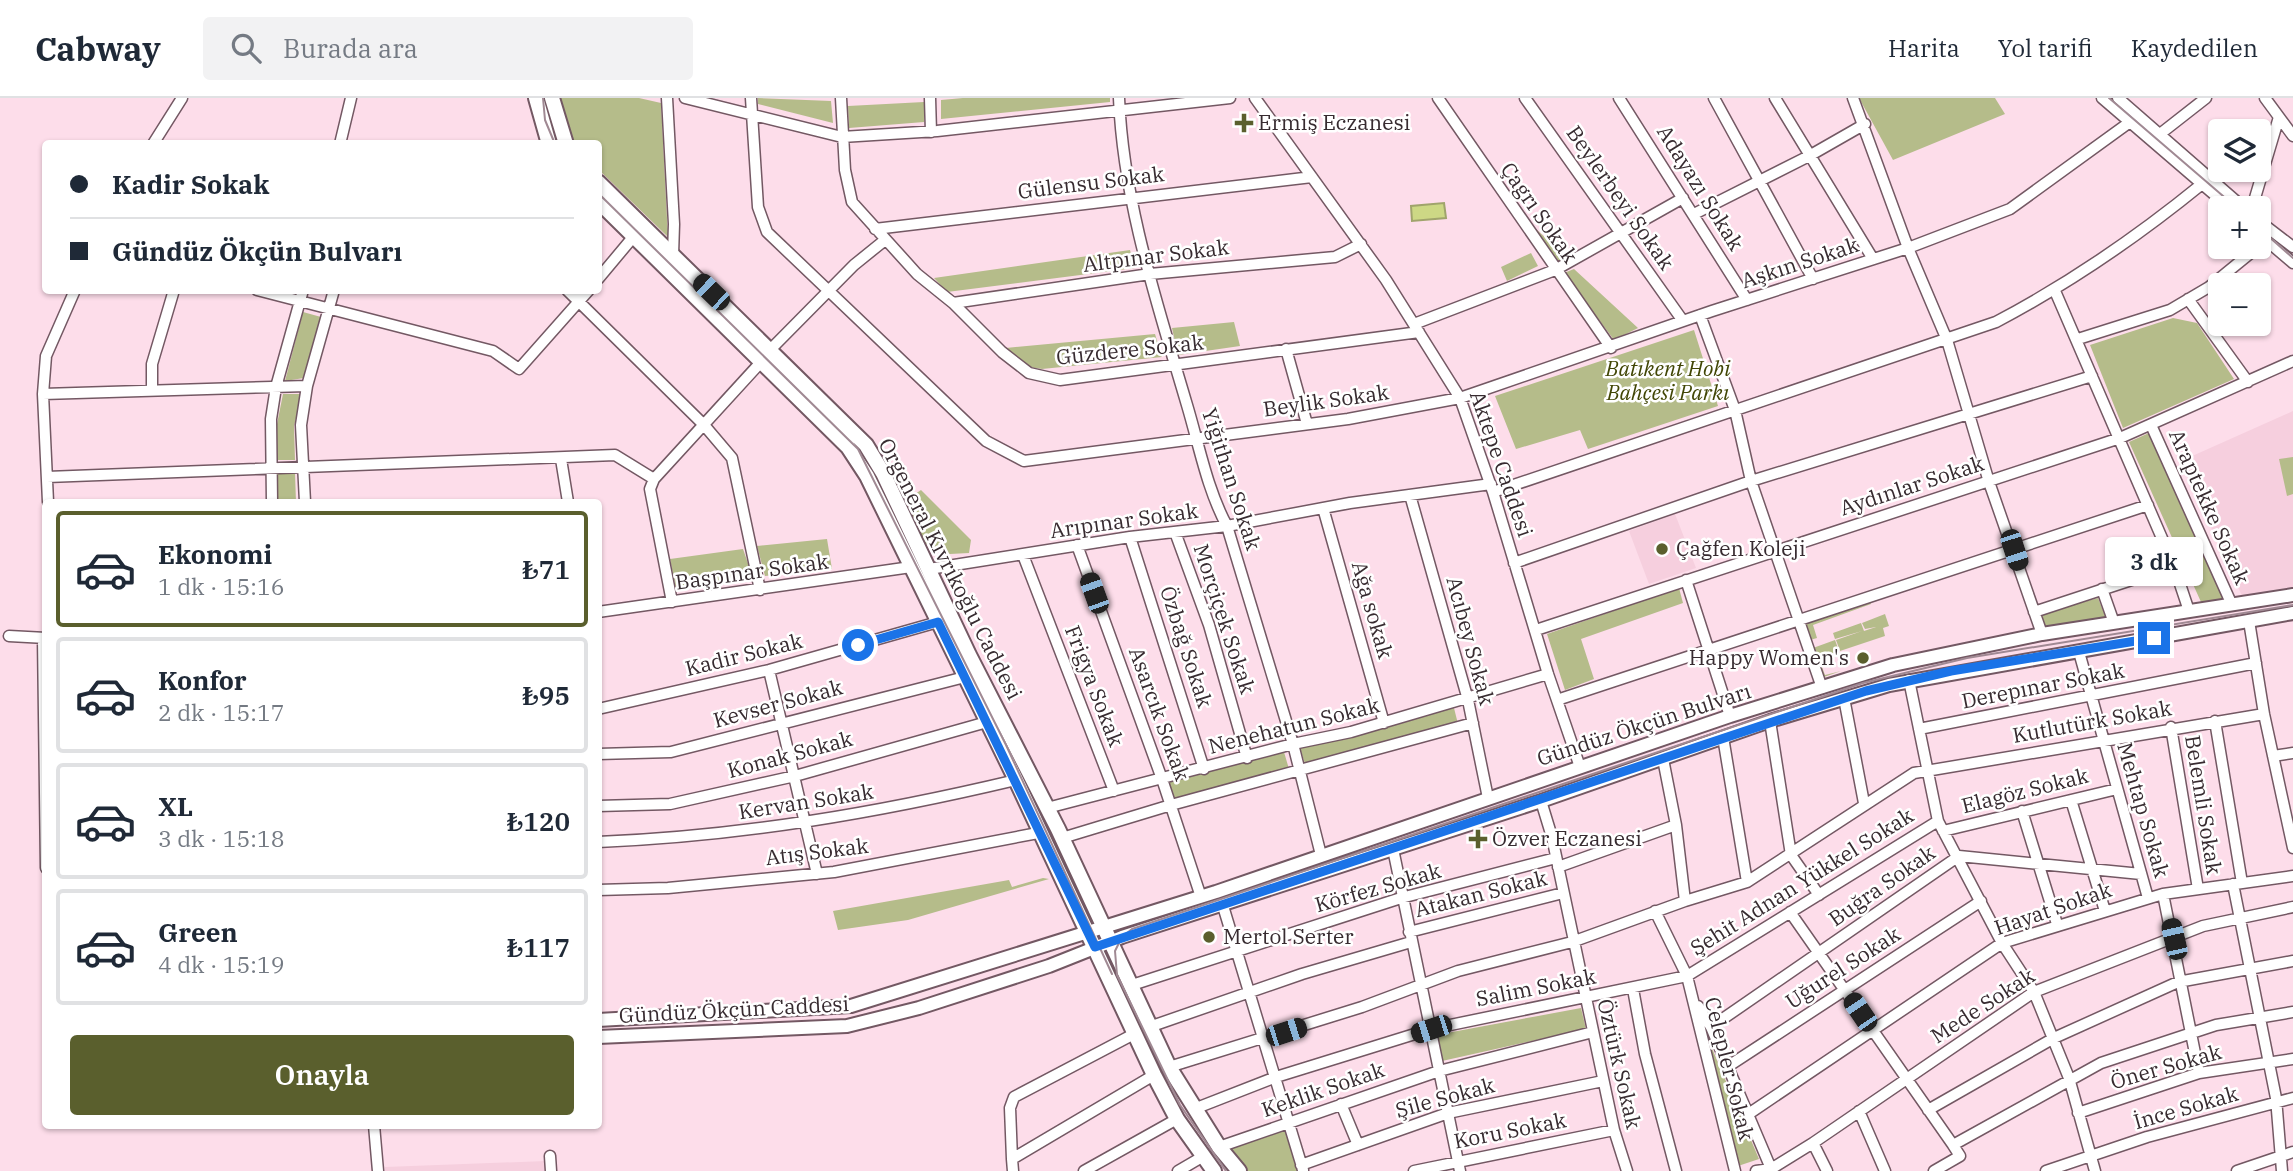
<!DOCTYPE html>
<html lang="tr">
<meta charset="utf-8">
<style>
:root{--surface:#fff;--page:#f2f2f3;--text:#1f2937;--muted:#747a83;--line:#e0e1e3;--accent:#5a5f2d}
body{margin:0;font-family:"IBM Plex Serif",serif;background:var(--page);color:var(--text);height:100vh;display:flex;flex-direction:column;font-size:26px;white-space:nowrap}
*{box-sizing:border-box;margin:0}
p{font-size:23px;color:var(--muted)}
.icon{flex:none;width:38px;height:38px;fill:none;stroke:currentColor;stroke-width:2;stroke-linecap:round;stroke-linejoin:round}
.map{position:relative;flex:1;overflow:hidden}
.side{position:absolute;left:42px;top:401px;width:560px;height:630px;display:flex;flex-direction:column;background:var(--surface);border-radius:7px;box-shadow:0 2px 5px #0004}
.side>*{flex:none}
.hud{position:absolute;left:42px;top:42px;width:560px;height:154px;border-radius:7px;box-shadow:0 2px 5px #0004;display:grid;align-content:center;height:154px;padding:0 28px;background:var(--surface)}
.fabs{position:absolute;left:2208px;top:21px;display:grid;gap:14px}
.fabs a{display:grid;place-items:center;width:63px;height:63px;border-radius:7px;background:var(--surface);box-shadow:0 2px 5px #0004;font-size:35px}
.end{position:absolute;width:32px;height:32px;margin:-16px;border:9px solid #1a73e8;background:#fff;box-shadow:0 0 0 4px #fff}
.from{border-radius:50%}
.bubble{position:absolute;height:49px;border-radius:7px;background:var(--surface);box-shadow:0 2px 5px #0004;font-size:23px;font-weight:600;line-height:49px;text-align:center}
.car{position:absolute;width:21px;height:42px;margin:-21px -10px;border-radius:9px;box-shadow:0 0 5px 2px #0007;background:linear-gradient(#222 24%,#8ab4d8 0 40%,#222 0 76%,#8ab4d8 0 86%,#222 0)}
.hud b{display:flex;align-items:center;gap:24px;height:66px;font-size:26px}
.hud b+b{border-top:2px solid var(--line)}
.hud i{width:18px;height:18px;background:var(--text)}
ul{padding:12px 0 0;list-style:none}
li{display:flex;align-items:center;gap:21px;height:116px;margin:0 14px 10px;padding:0 14px;border:4px solid var(--line);border-radius:7px}
li div{flex:1}
li b{display:block;font-size:26px}
li em{font-style:normal;font-weight:600}
li.selected{border-color:var(--accent)}
li>.icon{width:63px;height:63px;stroke-width:1.5}
.cta{display:flex;gap:14px;margin-top:auto;padding:14px 28px}
.cta a{flex:1;height:80px;border-radius:7px;background:var(--accent);color:#fff;font-size:28px;font-weight:600;line-height:80px;text-align:center}
header{display:flex;align-items:center;gap:42px;box-sizing:border-box;height:98px;padding:0 35px;background:var(--surface);border-bottom:2px solid var(--line)}
header strong{font-size:33px}
nav{display:flex;gap:38px;margin-inline-start:auto;font-size:24px}
.search{width:490px;height:63px;background:var(--page);display:flex;align-items:center;gap:18px;box-sizing:border-box;padding:0 24px;border-radius:7px;color:var(--muted);font-size:26px}
.map>svg:first-child{display:block}
.built{fill:#f6cfde}
.green{fill:#b5bc8a}
.water{fill:#cdd885;stroke:#a0a46c;stroke-width:2}
.lines{fill:none;stroke-linecap:round;stroke-linejoin:round}
.minor-casing{stroke:#735863;stroke-width:13}
.tertiary-casing{stroke:#735863;stroke-width:16}
.secondary-casing{stroke:#735863;stroke-width:18}
.minor{stroke:#fff;stroke-width:10}
.tertiary{stroke:#fff;stroke-width:12}
.secondary{stroke:#fff;stroke-width:14}
.tram{stroke:#a08993;stroke-width:2}
.route{stroke:#1a73e8;stroke-width:9}
.poi-dot{fill:#5a5f2d;stroke:#fff;stroke-width:2.5}
.labels{text-anchor:middle;stroke-width:5;stroke-linejoin:round;paint-order:stroke}
.poi-label{font-size:21px;fill:#372b30;stroke:#fff;text-anchor:start}
.street-label{font-size:21px;fill:#372b30;stroke:#fff}
.park-label{font-size:21px;font-style:italic;fill:#414605;stroke:#fff}
</style>
<header>
<strong>Cabway</strong>
<div class="search"><svg class="icon" aria-label="search" viewBox="0 0 24 24"><circle cx="10" cy="10" r="6"/><path d="M15 15l6 6"/></svg>Burada ara</div>
<nav><a>Harita</a><a>Yol tarifi</a><a>Kaydedilen</a></nav>
</header>
<div class="map">
<svg width="2293" height="1073" viewBox="0 0 2293 1073">
<rect width="100%" height="100%" fill="#fdddea"/>
<path class="built" d="M2293,313V489L2242,498L2181,363Z
M1675,416L1696,470L1649,486L1629,433Z
M546,1063V1073H385V1069Z"/>
<path class="green" d="M561,0H639L661,5L668,139L599,72L598,46L575,45L562,20Z
M758,0L831,3L833,25L758,6Z
M963,0H1110V4L941,21V2Z
M1859,0H1995L2005,16L1893,62Z
M924,4V24L849,30L848,8Z
M1532,127L1536,131L1567,160L1559,166L1554,164L1529,128Z
M1130,152L1135,170L947,194L934,180Z
M1531,155L1538,168L1507,183L1501,169Z
M1574,171L1638,230L1614,242L1564,175Z
M303,214L321,219L304,280L285,283Z
M2173,220L2197,225L2234,281L2123,330L2090,247Z
M1234,224L1240,248L1178,257L1172,230Z
M1694,232L1718,308L1588,351L1580,332L1516,351L1495,298Z
M1155,236L1162,259L1042,271L1029,269L1006,250Z
M283,296H302L294,328L295,362H277V326Z
M2149,335L2223,501L2201,504L2129,344Z
M2293,359V396L2287,398L2279,361Z
M295,375L296,404H277L276,376Z
M921,392L971,442L969,455L950,456L921,444L903,404Z
M827,441L832,471L765,478L757,448Z
M743,451L753,480L676,491L670,461Z
M1679,490L1683,505L1581,541L1594,581L1565,592L1547,536Z
M2098,500L2106,520L2046,529L2041,516Z
M1870,503L1871,506L1813,527L1817,540L1810,542L1806,527L1809,522Z
M1885,516L1889,528L1883,530L1885,538L1840,553L1836,542L1862,533L1835,541L1833,535L1861,525L1864,533L1876,529L1865,531L1862,525Z
M1835,542L1839,553L1819,561L1825,577L1841,573L1824,579L1813,550Z
M1454,610L1458,626L1305,666L1300,650Z
M1284,654L1289,671L1172,703L1167,685Z
M1043,780L1049,781L908,822L838,832L833,813L1009,782L1012,789Z
M1581,910L1586,931L1442,963L1436,937Z
M1708,941L1759,1061L1738,1068L1705,942Z
M1283,1028L1300,1073H1247L1227,1051Z"/>
<path class="water" d="M1444,105L1446,120L1412,123L1411,108Z"/>
<g class="lines">
<defs>
<path id="minor" d="M667,0L674,126L673,157
M685,0L842,39L937,33L1230,0
M751,0L758,109L767,134L986,343L1024,363L1348,321L1460,300L1712,213L1908,150L2010,111L2130,24
M841,0L845,72L852,104L917,176L953,205L1002,254L1029,275L1060,282L1419,234
M930,0L931,34
M1119,0C1123,104 1158,208 1187,307C1199,347 1207,391 1227,428L1293,646L1321,757
M1255,0L1386,182L1460,300L1493,394L1548,576L1580,669
M1438,0L1611,250
M1525,0L1683,223
M1619,0L1747,202
M1714,0L1813,181
M1775,0L1873,161
M1853,0L1908,150L1947,242L1989,384L2042,536
M2102,0L2230,110
M2118,0L2244,110
M2265,0L2293,38
M2160,36L2206,0
M153,46L182,0
M340,46L351,0
M2252,110L2279,19
M1694,116L1809,58L1865,26
M2259,123L2293,149
M875,131L1312,79
M2259,136L2293,165
M598,181L634,138
M257,192L493,253L519,271L589,192
M567,192L704,327L732,360L760,492
M2055,193L2174,468L2189,513
M2188,201L2248,284
M953,205L1150,176L1335,159L1361,146
M1700,217L1735,312L1751,383L1822,590
M1414,226L1555,172L1683,100
M2078,241L2170,212L2209,189L2258,149
M1286,251L1307,326
M769,253L854,167L885,142
M152,291V266L174,192
M43,296L307,288
M2151,327L2232,507
M561,361L568,404
M47,379L615,357L654,381
M1493,394L1996,224C2070,185 2137,139 2202,86
M1410,397L1468,602L1488,700
M48,404L43,296L46,258L75,192
M272,404L271,321L276,289L303,192
M305,404L301,327L307,288L334,192
M1323,410L1384,625
M1175,434L1209,527L1247,660
M1130,439L1204,671
M1077,447L1162,681L1201,799
M1023,457L1114,693
M1514,465L1751,383L2092,278
M929,471L1130,439L1227,428L1350,405L1491,386
M1686,482L1730,618
M2102,491L2114,525
M672,504L650,391L654,381L761,264
M598,514L911,469
M2034,514L2174,468
M2249,523L2264,616L2293,750
M1536,532L2120,340L2293,263
M9,538L46,540
M43,540L46,770
M2079,554L2148,800
M769,572L817,776
M1909,582L1938,723L2002,845L2034,894L2069,980L2095,1073
M1844,600L1864,705
M1557,602L2148,407
M598,611L769,572L938,524
M1770,623L1791,757L1819,797
M2215,623L2242,785
M2171,629L2198,791
M1919,631L2256,565
M1723,639L1747,784
M598,656L671,654L965,579
M2273,658L2293,655
M1663,661L1676,727L1685,803
M2071,702L2105,813
M1541,703L1552,739L1614,1032L1627,1073
M598,708L670,706L795,678L987,624
M1047,710L1293,646L1351,634L1548,576
M2022,713L2057,826
M1943,733L2117,691
M1062,740L1171,707L1473,625
M598,744C742,738 877,715 1016,682
M1393,751L1460,1073
M1558,769L1676,727
M2233,786L2276,1000L2282,1073
M598,792L668,790L834,774L1038,735
M2163,796L2199,975
M1223,808L1303,1072
M1655,813L1687,878L1735,1073
M1790,814L1953,1047L1960,1058L1934,1073
M1409,834L1563,795
M1132,887L1401,800L1556,760
M1633,891L1645,956L1676,1073
M1698,908L1711,929L1772,1073
M1152,928L1302,876L1411,844
M1711,929L1959,758L2141,776
M1169,969L1362,909L1458,873L1572,844L1685,803L1747,784L1914,675L2264,616
M1727,969L1981,803
M1341,1006L1358,1047
M1194,1011L1276,979L1431,931L1687,878L1938,723
M1928,1012L2054,940L2178,884L2293,863
M1859,1013L1885,1073
M2078,1015L2199,975L2293,961
M1747,1017L2002,845L2163,796L2293,778
M374,1027L378,1073
M1813,1045L1827,1073
M1953,1047L2101,965L2216,927L2293,914
M1219,1049L1439,973L1593,934
M550,1058L551,1073
M1012,1061L1010,1010L1014,999L1134,936
M1301,1067L1448,1015L1603,983
M1013,1073L1012,1061L1154,977
M1084,1073L1177,1021
M1178,1073L1202,1059
M1414,1073L1614,1032
M1756,1073L1771,1071L1813,1045L2034,894L2203,828L2293,809
M2046,1073L2147,1039L2293,1000
M2237,1073L2293,1054"/>
<path id="tertiary" d="M598,922L851,908L1216,794L1730,618L1893,567L2042,536L2293,497
M598,939L847,928L919,910L1049,868L1122,839L1541,703L1770,623L1889,587L2293,515"/>
<path id="secondary" d="M536,0L549,46
M552,0L566,46
M598,84L866,347L883,375L969,557L1058,731L1169,969L1219,1049L1239,1073
M598,103L848,349L867,378L1016,682L1154,977L1177,1021L1214,1073"/>
</defs>
<use href="#minor" class="minor-casing"/>
<use href="#tertiary" class="tertiary-casing"/>
<use href="#secondary" class="secondary-casing"/>
<use href="#minor" class="minor"/>
<use href="#tertiary" class="tertiary"/>
<use href="#secondary" class="secondary"/>
<path class="tram" d="M543,0L545,22L555,46
M2109,0L2237,110
M598,95L858,351L1006,647L1112,876
M2259,130L2293,160
M1226,1073L1180,1007L1117,877L1115,853L1122,839L1132,831L1863,585L1967,560L2293,507"/>
</g>
<g class="lines">
<path class="route" d="M858,547L938,524L1095,849L1866,593L1951,573L2154,540"/>
</g>
<g class="poi-dot">
<path d="M1240.5 14.5h7v7h7v7h-7v7h-7v-7h-7v-7h7z"/>
<circle cx="1662" cy="451" r="7"/>
<circle cx="1863" cy="560" r="7"/>
<path d="M1474.5 730.5h7v7h7v7h-7v7h-7v-7h-7v-7h7z"/>
<circle cx="1209" cy="839" r="7"/>
</g>
<g class="labels">
<g class="poi-label">
<text x="1258" y="32">Ermiş Eczanesi</text>
<text x="1676" y="458">Çağfen Koleji</text>
<text x="1849" y="567" text-anchor="end">Happy Women's</text>
<text x="1492" y="748">Özver Eczanesi</text>
<text x="1223" y="846">Mertol Serter</text>
</g>
<g class="street-label">
<text transform="translate(1091 85) rotate(-7)" y="7">Gülensu Sokak</text>
<text transform="translate(1700 90) rotate(58)" y="7">Adayazı Sokak</text>
<text transform="translate(1620 100) rotate(55)" y="7">Beylerbeyi Sokak</text>
<text transform="translate(1539 115) rotate(55)" y="7">Çagrı Sokak</text>
<text transform="translate(1156 158) rotate(-7)" y="7">Altpınar Sokak</text>
<text transform="translate(1800 165) rotate(-18)" y="7">Aşkın Sokak</text>
<text transform="translate(1130 252) rotate(-6)" y="7">Güzdere Sokak</text>
<text transform="translate(1326 303) rotate(-8)" y="7">Beylik Sokak</text>
<text transform="translate(1501 366) rotate(71)" y="7">Aktepe Caddesi</text>
<text transform="translate(1231 381) rotate(72)" y="7">Yiğithan Sokak</text>
<text transform="translate(1912 388) rotate(-18)" y="7">Aydınlar Sokak</text>
<text transform="translate(2209 409) rotate(66)" y="7">Araptekke Sokak</text>
<text transform="translate(1124 423) rotate(-8)" y="7">Arıpınar Sokak</text>
<text transform="translate(950 471) rotate(63)" y="7">Orgeneral Kıvrıkoğlu Caddesi</text>
<text transform="translate(752 474) rotate(-8)" y="7">Başpınar Sokak</text>
<text transform="translate(1372 512) rotate(74)" y="7">Ağa sokak</text>
<text transform="translate(1224 521) rotate(72)" y="7">Morçiçek Sokak</text>
<text transform="translate(1470 543) rotate(75)" y="7">Acıbey Sokak</text>
<text transform="translate(1186 549) rotate(72)" y="7">Özbağ Sokak</text>
<text transform="translate(744 557) rotate(-14)" y="7">Kadir Sokak</text>
<text transform="translate(1094 588) rotate(69)" y="7">Frigya Sokak</text>
<text transform="translate(2043 588) rotate(-11)" y="7">Derepınar Sokak</text>
<text transform="translate(778 606) rotate(-15)" y="7">Kevser Sokak</text>
<text transform="translate(1159 616) rotate(70)" y="7">Asarcık Sokak</text>
<text transform="translate(2092 624) rotate(-10)" y="7">Kutlutürk Sokak</text>
<text transform="translate(1644 627) rotate(-18)" y="7">Gündüz Ökçün Bulvarı</text>
<text transform="translate(1294 628) rotate(-14)" y="7">Nenehatun Sokak</text>
<text transform="translate(790 657) rotate(-15)" y="7">Konak Sokak</text>
<text transform="translate(2025 693) rotate(-14)" y="7">Elagöz Sokak</text>
<text transform="translate(806 704) rotate(-9)" y="7">Kervan Sokak</text>
<text transform="translate(2203 707) rotate(81)" y="7">Belemli Sokak</text>
<text transform="translate(2143 712) rotate(74)" y="7">Mehtap Sokak</text>
<text transform="translate(817 754) rotate(-7)" y="7">Atış Sokak</text>
<text transform="translate(1802 784) rotate(-32)" y="7">Şehit Adnan Yükkel Sokak</text>
<text transform="translate(1882 788) rotate(-35)" y="7">Buğra Sokak</text>
<text transform="translate(1378 790) rotate(-16)" y="7">Körfez Sokak</text>
<text transform="translate(1481 796) rotate(-14)" y="7">Atakan Sokak</text>
<text transform="translate(2053 811) rotate(-19)" y="7">Hayat Sokak</text>
<text transform="translate(1843 870) rotate(-33)" y="7">Uğurel Sokak</text>
<text transform="translate(1536 890) rotate(-11)" y="7">Salim Sokak</text>
<text transform="translate(1983 908) rotate(-33)" y="7">Mede Sokak</text>
<text transform="translate(734 912) rotate(-3)" y="7">Gündüz Ökçün Caddesi</text>
<text transform="translate(1619 966) rotate(77)" y="7">Öztürk Sokak</text>
<text transform="translate(2166 969) rotate(-16)" y="7">Öner Sokak</text>
<text transform="translate(1729 971) rotate(76)" y="7">Celepler Sokak</text>
<text transform="translate(1323 992) rotate(-19)" y="7">Keklik Sokak</text>
<text transform="translate(1445 1000) rotate(-15)" y="7">Şile Sokak</text>
<text transform="translate(2186 1010) rotate(-16)" y="7">İnce Sokak</text>
<text transform="translate(1510 1033) rotate(-11)" y="7">Koru Sokak</text>
</g>
<g class="park-label">
<text x="1668" y="278">Batıkent Hobi<tspan x="1668" dy="24">Bahçesi Parkı</tspan></text>
</g>
</g>
</svg>
<div class="fabs">
<a><svg class="icon" aria-label="layers" viewBox="0 0 24 24"><path d="M12 4l9 5-9 5-9-5zM3 14l9 5 9-5"/></svg></a>
<a>+</a>
<a>−</a>
</div>
<i class="end from" style="left:858px;top:547px"></i>
<i class="end" style="left:2154px;top:540px"></i>
<div class="bubble" style="left:2105px;top:439px;width:98px">3 dk</div>
<i class="car" style="left:711px;top:194px;rotate:314deg"></i>
<i class="car" style="left:2014px;top:452px;rotate:162deg"></i>
<i class="car" style="left:1094px;top:495px;rotate:340deg"></i>
<i class="car" style="left:2174px;top:841px;rotate:347deg"></i>
<i class="car" style="left:1860px;top:914px;rotate:326deg"></i>
<i class="car" style="left:1431px;top:931px;rotate:252deg"></i>
<i class="car" style="left:1286px;top:934px;rotate:72deg"></i>
<div class="hud">
<b><i class="from"></i>Kadir Sokak</b>
<b><i></i>Gündüz Ökçün Bulvarı</b>
</div>
<section class="side">
<ul>
<li class="selected"><svg class="icon" aria-label="car" viewBox="0 0 24 24"><path d="M5 17H2v-5l4-1 3-4h7l3 4 3 1v5h-3M9 17h6M6 11h13"/><circle cx="7" cy="17" r="2"/><circle cx="17" cy="17" r="2"/></svg><div><b>Ekonomi</b><p>1 dk · 15:16</p></div><em>₺71</em></li>
<li><svg class="icon" aria-label="car" viewBox="0 0 24 24"><path d="M5 17H2v-5l4-1 3-4h7l3 4 3 1v5h-3M9 17h6M6 11h13"/><circle cx="7" cy="17" r="2"/><circle cx="17" cy="17" r="2"/></svg><div><b>Konfor</b><p>2 dk · 15:17</p></div><em>₺95</em></li>
<li><svg class="icon" aria-label="car" viewBox="0 0 24 24"><path d="M5 17H2v-5l4-1 3-4h7l3 4 3 1v5h-3M9 17h6M6 11h13"/><circle cx="7" cy="17" r="2"/><circle cx="17" cy="17" r="2"/></svg><div><b>XL</b><p>3 dk · 15:18</p></div><em>₺120</em></li>
<li><svg class="icon" aria-label="car" viewBox="0 0 24 24"><path d="M5 17H2v-5l4-1 3-4h7l3 4 3 1v5h-3M9 17h6M6 11h13"/><circle cx="7" cy="17" r="2"/><circle cx="17" cy="17" r="2"/></svg><div><b>Green</b><p>4 dk · 15:19</p></div><em>₺117</em></li>
</ul>
<div class="cta"><a>Onayla</a></div>
</section>
</div>
